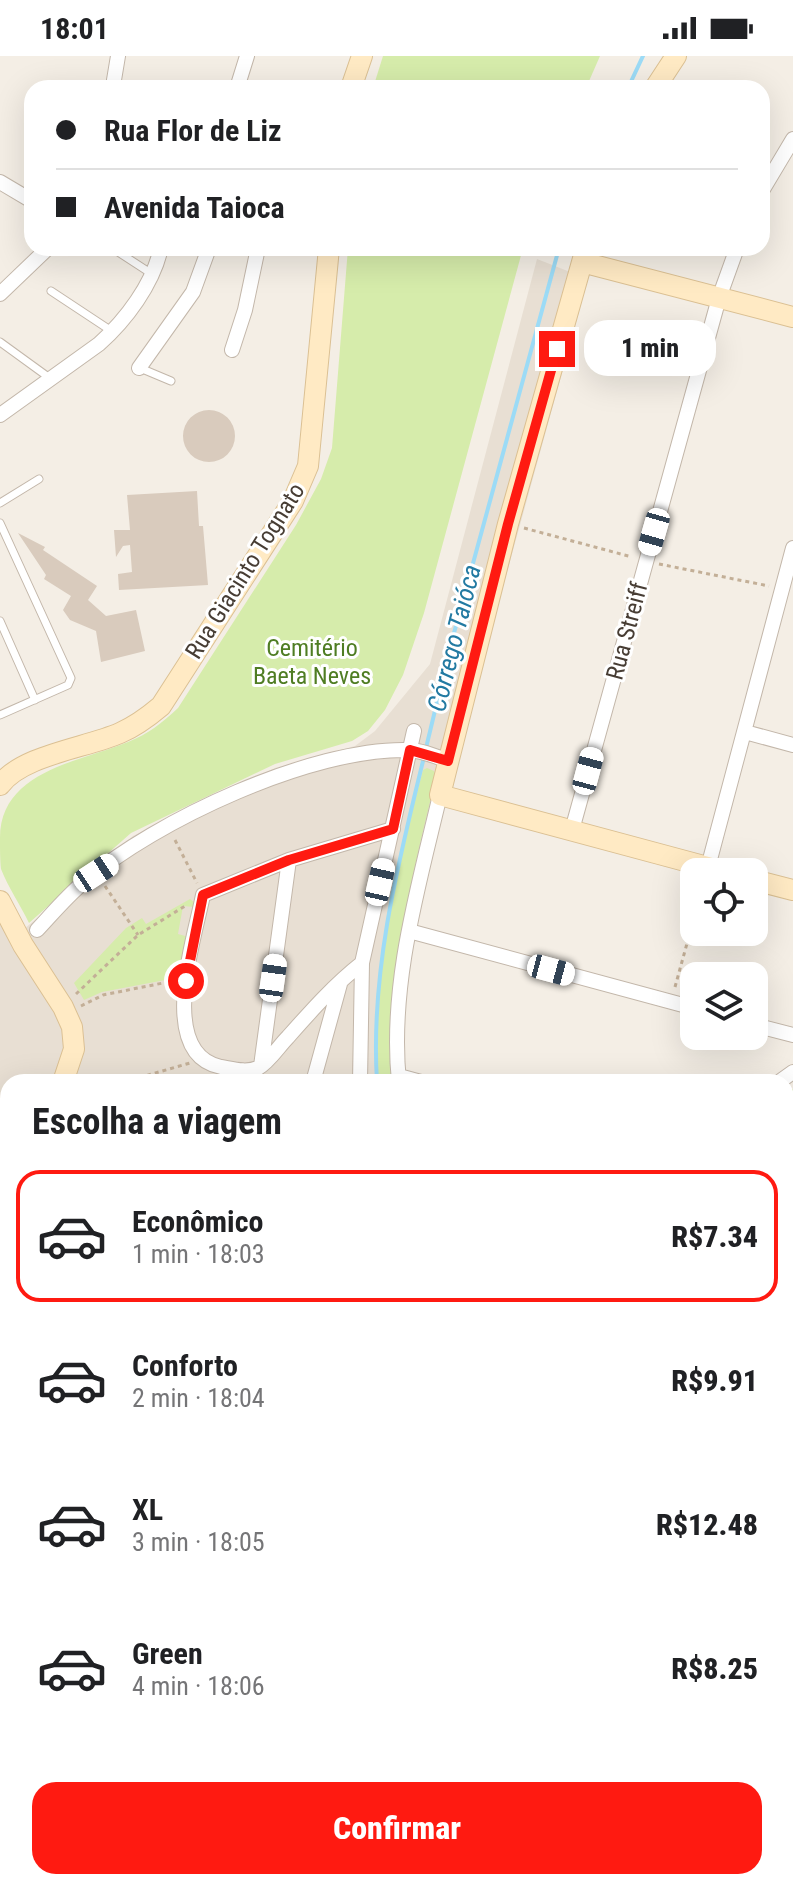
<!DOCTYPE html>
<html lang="pt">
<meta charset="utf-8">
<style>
:root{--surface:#fff;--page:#f2f2f2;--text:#202124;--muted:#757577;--line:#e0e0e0;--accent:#ff1a11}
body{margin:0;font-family:"Roboto Condensed",sans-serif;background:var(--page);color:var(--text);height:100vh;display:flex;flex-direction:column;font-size:30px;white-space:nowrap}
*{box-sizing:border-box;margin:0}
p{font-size:26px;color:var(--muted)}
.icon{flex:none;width:44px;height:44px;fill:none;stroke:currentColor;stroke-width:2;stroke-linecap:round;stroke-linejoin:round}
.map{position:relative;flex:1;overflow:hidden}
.details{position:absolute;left:0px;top:1018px;width:794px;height:816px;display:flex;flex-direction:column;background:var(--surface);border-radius:24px 24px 0 0;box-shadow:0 8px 32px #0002}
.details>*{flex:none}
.hud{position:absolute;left:24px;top:24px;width:746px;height:176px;border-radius:24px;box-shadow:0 8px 32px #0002;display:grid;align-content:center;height:176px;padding:0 32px;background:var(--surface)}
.fabs{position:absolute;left:680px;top:802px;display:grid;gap:16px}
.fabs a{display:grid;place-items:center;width:88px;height:88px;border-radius:16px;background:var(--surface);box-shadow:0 8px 32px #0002;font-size:40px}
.end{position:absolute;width:36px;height:36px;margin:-18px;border:10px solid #ff1a11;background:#fff;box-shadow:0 0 0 4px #fff}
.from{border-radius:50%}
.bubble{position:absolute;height:56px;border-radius:24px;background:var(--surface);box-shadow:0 8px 32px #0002;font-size:26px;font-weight:800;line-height:56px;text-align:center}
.car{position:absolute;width:24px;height:48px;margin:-24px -12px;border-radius:10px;box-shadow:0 0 6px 2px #0007;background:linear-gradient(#fff 24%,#345 0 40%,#fff 0 76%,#345 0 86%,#fff 0)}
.hud b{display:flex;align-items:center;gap:28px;height:76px;font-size:30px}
.hud b+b{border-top:2px solid var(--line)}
.hud i{width:20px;height:20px;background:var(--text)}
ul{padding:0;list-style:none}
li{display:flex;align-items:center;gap:24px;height:132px;margin:0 16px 12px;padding:0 16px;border:4px solid transparent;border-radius:24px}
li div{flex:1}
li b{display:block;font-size:30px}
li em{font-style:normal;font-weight:800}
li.current{border-color:var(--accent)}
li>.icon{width:72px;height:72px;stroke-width:1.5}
h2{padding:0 32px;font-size:36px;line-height:96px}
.action{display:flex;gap:16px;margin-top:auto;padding:16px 32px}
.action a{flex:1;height:92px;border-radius:24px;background:var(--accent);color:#fff;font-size:32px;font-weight:800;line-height:92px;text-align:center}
.status{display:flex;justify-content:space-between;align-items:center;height:56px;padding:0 40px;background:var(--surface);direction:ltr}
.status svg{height:22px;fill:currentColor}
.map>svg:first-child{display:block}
.residential{fill:#e8dfd3}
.green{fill:#d6ecab}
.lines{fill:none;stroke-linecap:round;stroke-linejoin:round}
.stream{stroke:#9cdbf6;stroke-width:4}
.building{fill:#d9cbbd}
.lane-casing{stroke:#c3b7aa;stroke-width:9}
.street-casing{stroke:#c3b7aa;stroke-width:16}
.secondary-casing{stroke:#dbc093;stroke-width:22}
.path{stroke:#c3af97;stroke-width:3;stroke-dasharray:4 4;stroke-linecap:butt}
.lane{stroke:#fff;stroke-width:7}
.street{stroke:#fff;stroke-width:14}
.secondary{stroke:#ffeac4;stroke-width:20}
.route{stroke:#ff1a11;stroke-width:10}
.labels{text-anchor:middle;stroke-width:6;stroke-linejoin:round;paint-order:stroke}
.street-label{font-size:24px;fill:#473d34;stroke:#fff}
.park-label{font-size:24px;fill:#4f7d23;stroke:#fff}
.water-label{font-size:26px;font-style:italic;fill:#227aa2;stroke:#fff}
</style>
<div class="status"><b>18:01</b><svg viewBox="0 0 49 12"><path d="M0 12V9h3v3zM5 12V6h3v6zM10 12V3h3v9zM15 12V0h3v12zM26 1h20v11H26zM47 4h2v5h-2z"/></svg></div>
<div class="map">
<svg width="793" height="1834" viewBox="0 0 793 1834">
<rect width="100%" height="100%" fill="#f4eee5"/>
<path class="residential" d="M537,203L588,223L452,715L399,947V1026H8V1355L0,1360V864L23,874L133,780L275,712L355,690L375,675L430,608Z"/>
<path class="green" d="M383,0H600L586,32H373Z
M348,192H523L424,557L403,619L385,654L368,675L352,685L275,708L131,777L29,867C21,850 8,831 1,813C0,804 0,791 0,782C0,715 79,706 128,686C148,678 162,667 178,652L296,469L321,423L332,392Z
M427,712L434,715L436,722C410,826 389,918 391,1026H377C377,997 375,968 378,939C386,862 403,788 423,714Z
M190,843L194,846V851L183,850L178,878L189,881L181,921L102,936L84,944L74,927L126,872L142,862L146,868Z
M793,1033V1101L786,1099V1037Z
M0,1582L8,1583V1826H589L595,1834H0Z"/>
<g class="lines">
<path class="stream" d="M628,32L643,0
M426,692L451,588L559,192
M377,1026C370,916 398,807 424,701"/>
</g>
<path class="building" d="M183 380a26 26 0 1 1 52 0a26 26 0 1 1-52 0Z
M197,435L199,470H203L208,529L119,534L118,518L132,516L130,489L123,490L116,501L114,474H130L127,439Z
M18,477L45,491L43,494L97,530L88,544L106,560L136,554L145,595L101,606L96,575L70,564L63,554L71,540L44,523L46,519Z"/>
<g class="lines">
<defs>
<path id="lane" d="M112,192L152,218
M51,235L113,276
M0,286L51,323
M140,312L171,325
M0,447L39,423
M0,467L71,622L68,629L0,659
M0,565L35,644
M0,1732L8,1730
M250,1826L255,1834"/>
<path id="street" d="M116,32L114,24L118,0
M237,32L247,0
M0,126L32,145
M762,135L793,83
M0,238L48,192
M232,294L245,254L258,192
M139,312L193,236L209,192
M0,359L99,288C126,264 153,228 161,192
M745,676L793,689
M572,774L719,242L737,192
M708,811L793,492
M37,874C52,858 67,840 84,826C156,764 312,692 407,694C421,694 435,700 448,705
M409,875L694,952
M362,907C334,929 311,955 288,981C279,990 269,1006 258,1012C246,1017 233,1013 221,1011C156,998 195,881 203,839L289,804L393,773
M754,969L793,979
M261,1010L289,804
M399,1020L421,1026
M313,1026L340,928
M360,1026L362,907L414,675
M399,1026C389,930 418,832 440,739
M779,1026L793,1016
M786,1123L793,1125
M0,1156L8,1158
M786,1190L793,1185
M786,1267L793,1269
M786,1359L793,1355
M0,1385L8,1396
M0,1429L8,1423
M0,1439L8,1442
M0,1558H4L8,1553
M786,1585L793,1581"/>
<path id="secondary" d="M351,32L362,0
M655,32L676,0
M586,192L508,468L440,739L726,816
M582,206L793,261
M0,729C22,699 86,692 120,677C136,670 148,661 161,650L293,445L308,410L329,192
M754,824L793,834
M0,845L23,889L63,951L72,971L74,993L63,1026
M0,1052L8,1051"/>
</defs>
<use href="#lane" class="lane-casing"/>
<use href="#street" class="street-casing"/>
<use href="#secondary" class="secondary-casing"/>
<path class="path" d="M524,472L632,501
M659,508L769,530
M175,784L197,827
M105,830L138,879
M675,931L694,862
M76,938L138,879L185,850
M81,950L103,939L173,925
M124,1026L190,1007"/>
<use href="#lane" class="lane"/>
<use href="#street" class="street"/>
<use href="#secondary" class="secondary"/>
</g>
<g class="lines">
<path class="route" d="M186,925L203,839L289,804L393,773L410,694L448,705L508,468L557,293"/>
</g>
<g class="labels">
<g class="street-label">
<text transform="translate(245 515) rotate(-58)" y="8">Rua Giacinto Tognato</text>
<text transform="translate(627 575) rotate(-75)" y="8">Rua Streiff</text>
</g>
<g class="park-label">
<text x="312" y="600">Cemitério<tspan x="312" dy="28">Baeta Neves</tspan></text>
</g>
<g class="water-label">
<text transform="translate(454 582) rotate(-76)" y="9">Córrego Taióca</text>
</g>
</g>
</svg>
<div class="fabs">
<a><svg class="icon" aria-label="locate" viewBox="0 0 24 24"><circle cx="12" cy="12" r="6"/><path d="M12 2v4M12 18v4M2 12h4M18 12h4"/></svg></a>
<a><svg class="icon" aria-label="layers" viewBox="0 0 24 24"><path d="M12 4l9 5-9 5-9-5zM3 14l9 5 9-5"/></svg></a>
</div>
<i class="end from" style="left:186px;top:925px"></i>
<i class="end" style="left:557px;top:293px"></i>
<div class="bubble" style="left:584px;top:264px;width:132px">1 min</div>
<i class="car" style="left:654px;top:476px;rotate:196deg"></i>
<i class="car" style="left:588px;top:715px;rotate:15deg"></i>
<i class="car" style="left:96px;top:817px;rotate:57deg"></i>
<i class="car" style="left:380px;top:826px;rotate:13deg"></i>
<i class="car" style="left:551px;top:914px;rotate:105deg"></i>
<i class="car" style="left:273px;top:922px;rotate:8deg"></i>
<div class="hud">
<b><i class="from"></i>Rua Flor de Liz</b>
<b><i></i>Avenida Taioca</b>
</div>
<section class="details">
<h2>Escolha a viagem</h2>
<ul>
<li class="current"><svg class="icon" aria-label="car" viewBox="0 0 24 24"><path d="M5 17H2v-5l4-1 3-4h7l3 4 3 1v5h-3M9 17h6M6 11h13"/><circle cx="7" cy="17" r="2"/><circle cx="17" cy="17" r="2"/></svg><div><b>Econômico</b><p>1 min · 18:03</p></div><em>R$7.34</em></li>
<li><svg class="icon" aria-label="car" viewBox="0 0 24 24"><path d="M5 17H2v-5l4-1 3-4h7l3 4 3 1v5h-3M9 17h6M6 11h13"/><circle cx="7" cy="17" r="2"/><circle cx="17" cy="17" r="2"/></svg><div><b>Conforto</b><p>2 min · 18:04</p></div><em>R$9.91</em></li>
<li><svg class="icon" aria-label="car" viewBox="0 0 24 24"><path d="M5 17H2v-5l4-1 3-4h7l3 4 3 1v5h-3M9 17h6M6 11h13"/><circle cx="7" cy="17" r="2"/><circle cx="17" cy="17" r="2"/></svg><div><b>XL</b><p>3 min · 18:05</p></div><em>R$12.48</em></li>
<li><svg class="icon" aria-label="car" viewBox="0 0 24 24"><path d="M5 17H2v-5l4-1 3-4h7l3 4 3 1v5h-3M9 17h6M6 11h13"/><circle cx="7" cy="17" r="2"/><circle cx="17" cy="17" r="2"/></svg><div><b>Green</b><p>4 min · 18:06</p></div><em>R$8.25</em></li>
</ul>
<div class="action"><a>Confirmar</a></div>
</section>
</div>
